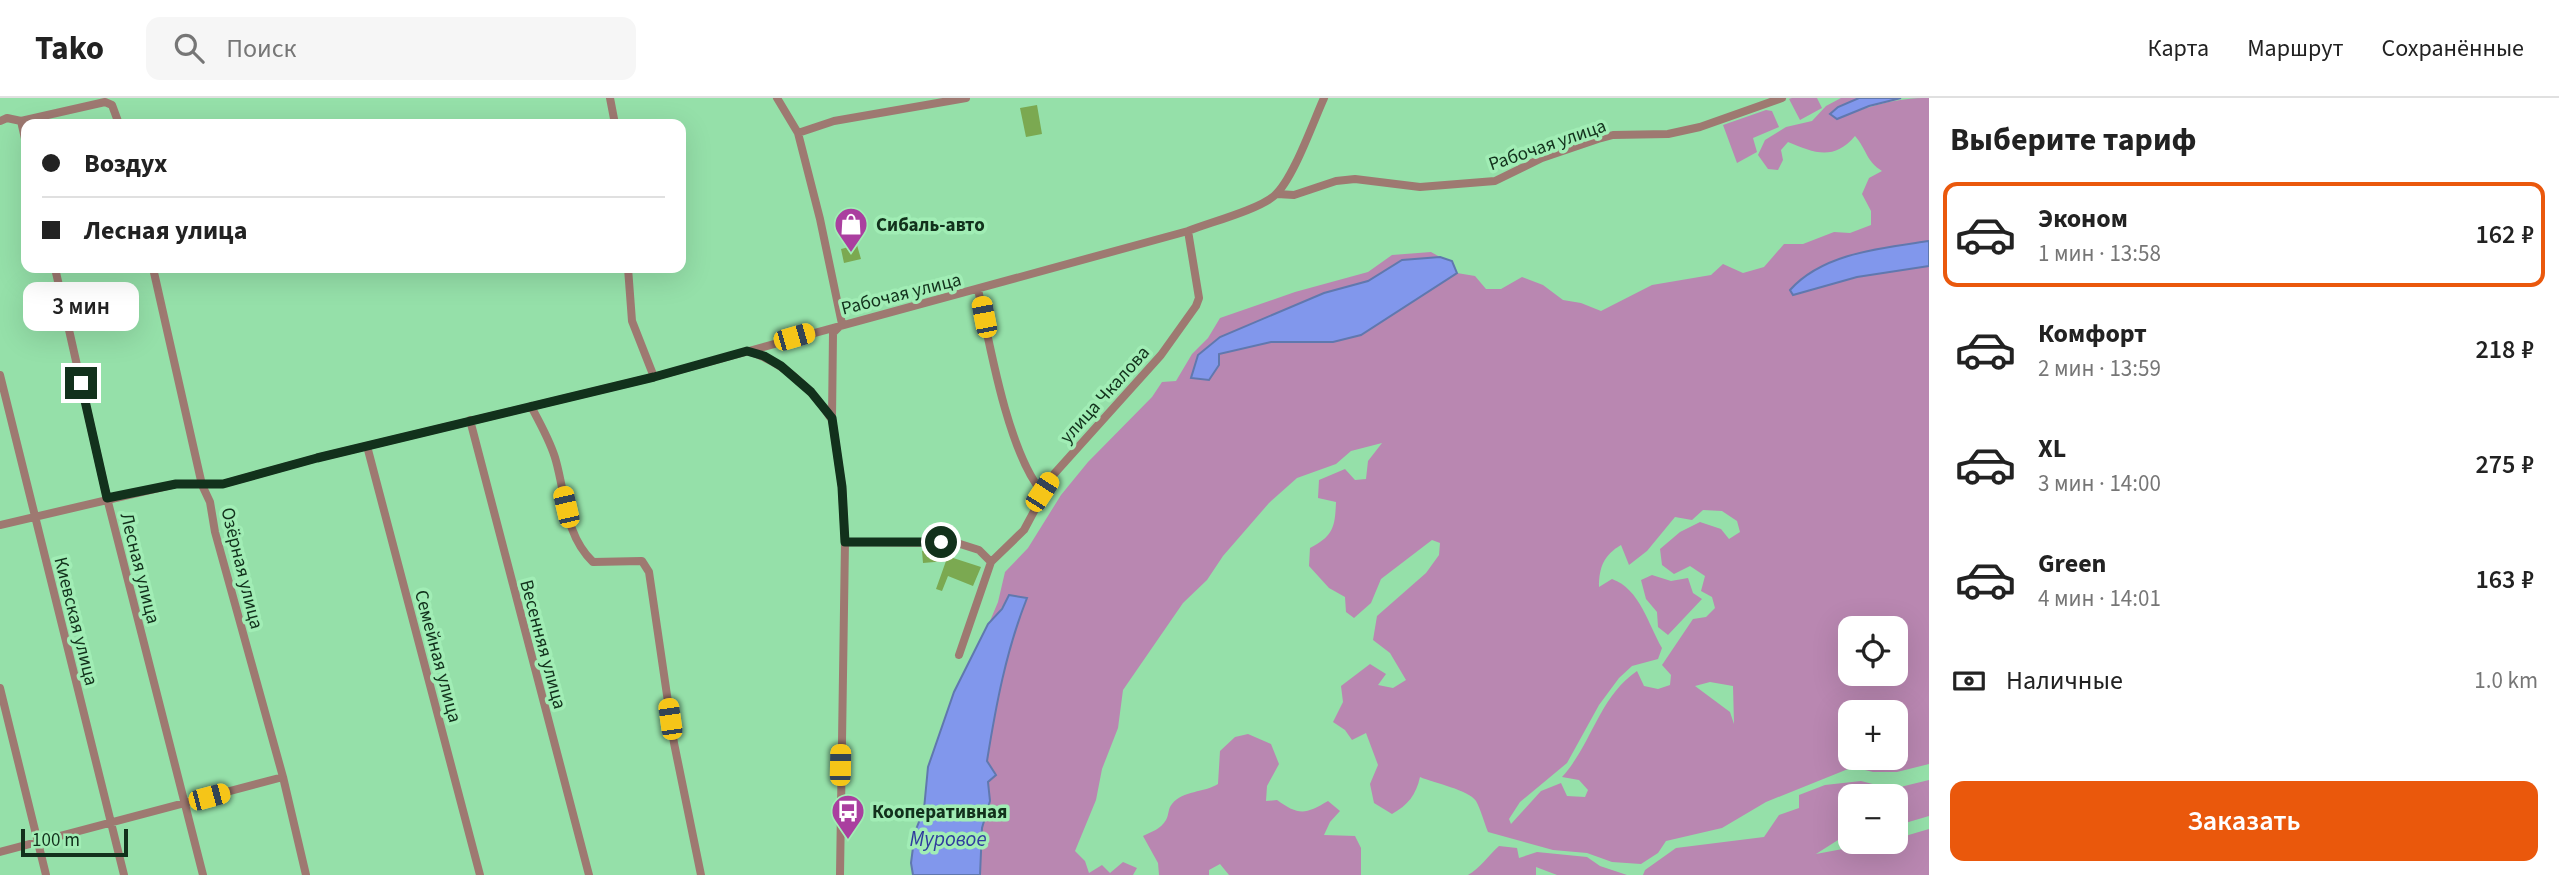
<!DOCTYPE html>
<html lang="ru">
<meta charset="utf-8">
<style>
:root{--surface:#fff;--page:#f6f6f6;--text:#222;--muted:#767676;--line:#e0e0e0;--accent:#ea580c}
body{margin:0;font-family:"Source Sans 3",sans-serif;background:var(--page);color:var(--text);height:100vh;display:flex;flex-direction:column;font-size:26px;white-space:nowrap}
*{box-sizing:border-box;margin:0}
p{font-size:23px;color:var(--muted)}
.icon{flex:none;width:38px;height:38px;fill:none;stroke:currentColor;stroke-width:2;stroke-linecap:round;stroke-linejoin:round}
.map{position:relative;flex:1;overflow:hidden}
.sheet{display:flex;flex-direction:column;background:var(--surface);width:630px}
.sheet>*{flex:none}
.hud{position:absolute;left:21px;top:21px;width:665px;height:154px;border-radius:14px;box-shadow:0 7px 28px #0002;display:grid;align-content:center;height:154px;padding:0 21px;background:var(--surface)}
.buttons{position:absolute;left:1838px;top:518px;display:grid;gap:14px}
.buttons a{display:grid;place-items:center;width:70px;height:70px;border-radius:14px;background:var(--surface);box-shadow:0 7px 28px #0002;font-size:35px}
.scale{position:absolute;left:21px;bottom:18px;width:107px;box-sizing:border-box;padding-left:7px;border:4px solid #12311c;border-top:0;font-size:19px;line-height:24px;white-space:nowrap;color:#12311c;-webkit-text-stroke:5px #a1edb5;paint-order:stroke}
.end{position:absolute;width:32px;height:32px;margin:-16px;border:9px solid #12311c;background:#fff;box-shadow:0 0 0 4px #fff}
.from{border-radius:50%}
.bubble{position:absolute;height:49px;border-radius:14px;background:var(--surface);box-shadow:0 7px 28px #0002;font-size:23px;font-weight:600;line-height:49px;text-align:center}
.car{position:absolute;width:21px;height:42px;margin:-21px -10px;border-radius:9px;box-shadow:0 0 5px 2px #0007;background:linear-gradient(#f5c518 24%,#345 0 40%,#f5c518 0 76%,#345 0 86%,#f5c518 0)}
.hud b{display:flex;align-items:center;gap:24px;height:66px;font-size:26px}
.hud b+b{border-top:2px solid var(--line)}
.hud i{width:18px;height:18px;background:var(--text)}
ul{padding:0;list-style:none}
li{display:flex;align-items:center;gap:21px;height:105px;margin:0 14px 10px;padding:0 7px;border:4px solid transparent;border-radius:14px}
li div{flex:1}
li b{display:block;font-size:26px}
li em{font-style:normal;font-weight:600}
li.on{border-color:var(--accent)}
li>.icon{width:63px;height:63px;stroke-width:1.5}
h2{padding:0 21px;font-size:32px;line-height:84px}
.pay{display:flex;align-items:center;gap:18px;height:77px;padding:0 21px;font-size:26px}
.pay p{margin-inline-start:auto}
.action{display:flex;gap:14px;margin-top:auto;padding:14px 21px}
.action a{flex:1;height:80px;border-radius:14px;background:var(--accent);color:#fff;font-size:28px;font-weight:600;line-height:80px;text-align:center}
header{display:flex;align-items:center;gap:42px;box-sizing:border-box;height:98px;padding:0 35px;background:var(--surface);border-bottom:2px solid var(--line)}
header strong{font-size:33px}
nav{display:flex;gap:38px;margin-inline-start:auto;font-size:24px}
.search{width:490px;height:63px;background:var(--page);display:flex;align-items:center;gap:18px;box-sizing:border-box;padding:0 24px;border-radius:14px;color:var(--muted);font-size:26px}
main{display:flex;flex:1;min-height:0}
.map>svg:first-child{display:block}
.green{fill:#b987b1;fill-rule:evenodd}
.water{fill:#8197ec;stroke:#6078ae;stroke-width:2}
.building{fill:#7ba951}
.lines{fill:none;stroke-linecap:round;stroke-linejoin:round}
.minor{stroke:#9e7971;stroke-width:8}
.route{stroke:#12311c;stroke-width:9}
.labels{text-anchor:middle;stroke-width:7;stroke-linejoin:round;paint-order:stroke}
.street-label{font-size:19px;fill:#12311c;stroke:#a1edb5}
.poi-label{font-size:19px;font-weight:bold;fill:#12311c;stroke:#a1edb5;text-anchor:start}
.water-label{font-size:21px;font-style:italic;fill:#2f3b9e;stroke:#a1edb5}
</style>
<header>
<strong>Tako</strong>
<div class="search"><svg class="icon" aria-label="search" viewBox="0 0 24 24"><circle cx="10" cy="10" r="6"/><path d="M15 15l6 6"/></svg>Поиск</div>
<nav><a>Карта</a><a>Маршрут</a><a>Сохранённые</a></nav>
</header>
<main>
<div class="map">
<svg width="1929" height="777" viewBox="0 0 1929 777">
<rect width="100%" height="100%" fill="#95e0a9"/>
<path class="green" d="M1792,0H1817L1822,10L1800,22L1789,1Z
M1841,0H1859L1838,9L1837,21C1869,8 1894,0 1929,0V143L1883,150L1841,160L1793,197L1857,179L1929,168V666L1897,674H1873L1853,669L1766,704L1722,730L1666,743L1658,755L1641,766L1612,764L1587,755L1553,752L1488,734C1484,724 1481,712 1476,703C1469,692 1434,685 1420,679C1416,697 1408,707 1392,716L1374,705L1370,686L1378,667L1366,635L1352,642L1345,632L1333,624L1343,604L1341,588L1370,566L1386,576L1378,587L1393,590L1406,582L1390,555L1373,542L1377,518L1426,475L1439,457L1440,445L1432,442L1381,481L1371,505L1354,520L1346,514L1345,499L1329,490L1309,468L1310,450C1333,438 1335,430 1336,404L1318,400L1319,382L1345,371L1355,382L1366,381L1368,363L1382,345L1351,353L1336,366L1297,380L1269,405L1223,458L1207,482L1183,505L1123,592L1118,630L1102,671L1096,702L1075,753L1085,763L1089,775L1102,767L1110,775L1123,764L1137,770L1133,777H980L982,730L990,703L987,663L996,607L1012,538L1027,501L1009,497C1001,513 989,525 982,542L998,504L1005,474L1028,450L1061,397L1088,364L1152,299L1162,284L1176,283L1192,256L1208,240L1220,220L1295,194L1368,174L1392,157L1431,154L1440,159L1402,162L1368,183L1324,195L1198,257L1219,267V256L1271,244H1333L1393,217L1457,175L1475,178L1486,191H1501L1522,179L1543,187L1563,202L1581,205L1601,213L1652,187L1711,177L1723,166L1743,175L1764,169L1784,146H1803L1834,134L1850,135L1871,127V113L1862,96L1869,80L1882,73C1866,63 1867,52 1855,38C1834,63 1814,55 1788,44L1781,52L1783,62L1778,72L1768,71L1758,57L1765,42L1786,29L1812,23L1826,8ZM1703,412L1722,413L1737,423L1740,434L1729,441L1721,431L1700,424L1680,434L1660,451L1662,467L1674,476L1690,468L1705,478L1701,493L1712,499L1715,510L1706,519L1693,521L1662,567L1671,577L1670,587L1658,591L1644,588L1637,573C1599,599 1592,646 1562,679L1579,682L1588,692L1585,699L1567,698L1561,685L1541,693L1511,726L1509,721L1520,704L1567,665L1599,607L1619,580L1632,568L1658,561L1662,550C1648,526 1640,491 1612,481L1599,489C1599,469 1604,457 1621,447L1629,467L1647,453L1675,419L1692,422ZM1850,530H1895V576H1850ZM1710,584L1733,588L1734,626L1730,614L1695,588ZM1850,614H1895V660H1850Z
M1766,12L1772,13L1779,29L1753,40L1757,54L1737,65L1723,27Z
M1652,477L1671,483L1688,480L1693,495L1702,501L1668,537L1658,529L1657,514L1646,501L1641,482Z
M1248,636L1271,646L1279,666L1267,688L1266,703L1277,702C1299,718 1306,716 1328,703L1340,713L1330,724L1324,737L1355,738L1361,750V777H1229L1220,766L1209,772V777H1159L1158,765L1143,738C1151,734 1161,731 1166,722C1169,717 1168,710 1172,706C1183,692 1204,695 1218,686L1220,653L1235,639Z
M1929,682V718L1895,728V698H1850V739L1838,742L1816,756L1880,744H1895V741L1929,731V777H1643L1645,772L1676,750L1764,739L1779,717L1799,710V697L1825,687L1861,683L1892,691Z
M1499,748L1517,750L1519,760L1537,754L1587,759L1600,768L1627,777H1557L1536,769V777H1468C1480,770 1488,758 1499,748Z"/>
<path class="water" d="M1859,0H1901L1869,8L1837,21L1830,16L1838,9Z
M1929,143V168L1857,179L1793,197L1790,192C1823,155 1882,150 1929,143Z
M1440,159L1452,163L1457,175L1361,237L1333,244H1271L1219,256V267L1209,282L1191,280L1198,257L1220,239L1324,195L1368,183L1402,162Z
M1009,497L1027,500C1006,553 996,607 987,663L996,677L988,684L990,703L982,730L980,777H913L911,765L915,734L924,711L928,669L954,594L988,526L1002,511Z"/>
<path class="building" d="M1037,7L1042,36L1026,39L1020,10Z
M857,147L861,161L844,165L841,151Z
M947,452V458L981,469L973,488L948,478L942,493L936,491L946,463L923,465L922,453Z"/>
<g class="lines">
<path class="minor" d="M610,0L615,26
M777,0L798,35L820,121L842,226L833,235L832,320L842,389L845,444L840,777
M0,23L7,20L21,23L105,4L112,7L119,26
M21,23L26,45
M798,35L834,23L966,0
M1277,96L1294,97L1336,83L1355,81L1420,89L1495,83L1542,60L1598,41L1613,37L1668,36L1700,29L1782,0
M55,170L107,400L203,777
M153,170L202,387L210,404L215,434L283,679L306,777
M628,170L632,223L654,279
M978,191C989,244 1008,354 1042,394
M747,253C781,263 811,289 830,319
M0,277L124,777
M531,308C540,326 551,344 556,363C566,399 565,437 593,464L642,463L649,474L674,645L701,777
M470,322L589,777
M367,348L480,777
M0,427L176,386H223L317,360L654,279L1188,133C1211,124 1257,112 1274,98C1293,82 1313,24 1324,0
M845,444L957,445L979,452L991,464
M959,557L991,464L1024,432L1054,376L1161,257L1196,208L1199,200L1188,133
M0,590L46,777
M0,754L283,679"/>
</g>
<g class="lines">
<path class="route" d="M81,285L107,400L176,386H223L317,360L654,279L747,253L764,258L781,268L811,294L832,320L842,389L845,444H941"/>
</g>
<defs>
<symbol id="shop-pin" viewBox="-11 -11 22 30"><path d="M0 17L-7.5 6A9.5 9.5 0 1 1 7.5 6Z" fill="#aa3f9f" stroke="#a1edb5"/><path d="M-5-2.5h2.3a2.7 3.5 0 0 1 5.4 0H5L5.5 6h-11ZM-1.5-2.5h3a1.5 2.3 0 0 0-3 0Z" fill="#fff"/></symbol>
<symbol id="bus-pin" viewBox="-11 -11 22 30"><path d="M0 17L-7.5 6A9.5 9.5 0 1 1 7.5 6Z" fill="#aa3f9f" stroke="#a1edb5"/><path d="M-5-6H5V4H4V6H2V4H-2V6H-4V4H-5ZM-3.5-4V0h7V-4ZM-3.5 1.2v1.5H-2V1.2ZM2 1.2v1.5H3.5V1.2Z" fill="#fff"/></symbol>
</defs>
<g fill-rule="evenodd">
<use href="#shop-pin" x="832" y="107" width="38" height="52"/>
<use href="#bus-pin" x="829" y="694" width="38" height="52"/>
</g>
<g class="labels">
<g class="street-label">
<text transform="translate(1547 46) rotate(-19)" y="7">Рабочая улица</text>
<text transform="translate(901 195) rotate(-14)" y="7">Рабочая улица</text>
<text transform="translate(1104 296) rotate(-48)" y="7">улица Чкалова</text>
<text transform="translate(141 470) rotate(76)" y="7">Лесная улица</text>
<text transform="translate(243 470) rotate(76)" y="7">Озёрная улица</text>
<text transform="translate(77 523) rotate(76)" y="7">Киевская улица</text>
<text transform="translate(544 546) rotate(75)" y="7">Весенняя улица</text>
<text transform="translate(439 558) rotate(75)" y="7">Семейная улица</text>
</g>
<g class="poi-label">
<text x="876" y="133">Сибаль-авто</text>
<text x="872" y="720">Кооперативная</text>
</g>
<g class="water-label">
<text x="948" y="748">Муровое</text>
</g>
</g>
</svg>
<div class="buttons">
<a><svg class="icon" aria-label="locate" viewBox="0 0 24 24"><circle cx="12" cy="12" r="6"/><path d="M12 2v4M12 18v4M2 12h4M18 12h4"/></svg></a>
<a>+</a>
<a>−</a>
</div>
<div class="scale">100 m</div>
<i class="end from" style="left:941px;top:444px"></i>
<i class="end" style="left:81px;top:285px"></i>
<div class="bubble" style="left:23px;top:184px;width:116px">3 мин</div>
<i class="car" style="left:984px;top:219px;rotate:349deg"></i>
<i class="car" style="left:794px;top:239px;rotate:74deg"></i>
<i class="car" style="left:1042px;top:394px;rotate:33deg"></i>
<i class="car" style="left:566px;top:409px;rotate:347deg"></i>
<i class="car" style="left:670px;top:621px;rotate:352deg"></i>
<i class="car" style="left:840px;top:667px;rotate:1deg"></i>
<i class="car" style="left:209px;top:699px;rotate:75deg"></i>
<div class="hud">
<b><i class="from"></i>Воздух</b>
<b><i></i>Лесная улица</b>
</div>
</div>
<section class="sheet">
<h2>Выберите тариф</h2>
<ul>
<li class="on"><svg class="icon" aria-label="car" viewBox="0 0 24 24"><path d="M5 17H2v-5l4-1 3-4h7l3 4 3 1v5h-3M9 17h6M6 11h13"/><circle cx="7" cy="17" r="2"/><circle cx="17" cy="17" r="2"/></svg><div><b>Эконом</b><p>1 мин · 13:58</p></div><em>162 ₽</em></li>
<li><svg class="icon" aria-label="car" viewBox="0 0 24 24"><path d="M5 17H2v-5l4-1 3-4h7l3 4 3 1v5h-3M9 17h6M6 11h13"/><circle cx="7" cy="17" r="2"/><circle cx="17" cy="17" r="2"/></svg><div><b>Комфорт</b><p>2 мин · 13:59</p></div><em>218 ₽</em></li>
<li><svg class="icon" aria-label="car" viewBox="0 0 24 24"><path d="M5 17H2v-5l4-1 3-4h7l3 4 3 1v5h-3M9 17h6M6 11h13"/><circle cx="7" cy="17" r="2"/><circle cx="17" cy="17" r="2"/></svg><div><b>XL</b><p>3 мин · 14:00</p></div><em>275 ₽</em></li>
<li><svg class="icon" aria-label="car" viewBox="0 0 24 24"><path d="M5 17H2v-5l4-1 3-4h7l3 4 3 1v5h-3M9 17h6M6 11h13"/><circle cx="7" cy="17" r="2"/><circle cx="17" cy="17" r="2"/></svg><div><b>Green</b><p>4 мин · 14:01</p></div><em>163 ₽</em></li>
</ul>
<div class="pay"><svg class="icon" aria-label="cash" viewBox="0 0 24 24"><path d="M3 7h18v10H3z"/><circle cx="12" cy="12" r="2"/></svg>Наличные<p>1.0 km</p></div>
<div class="action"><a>Заказать</a></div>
</section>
</main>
